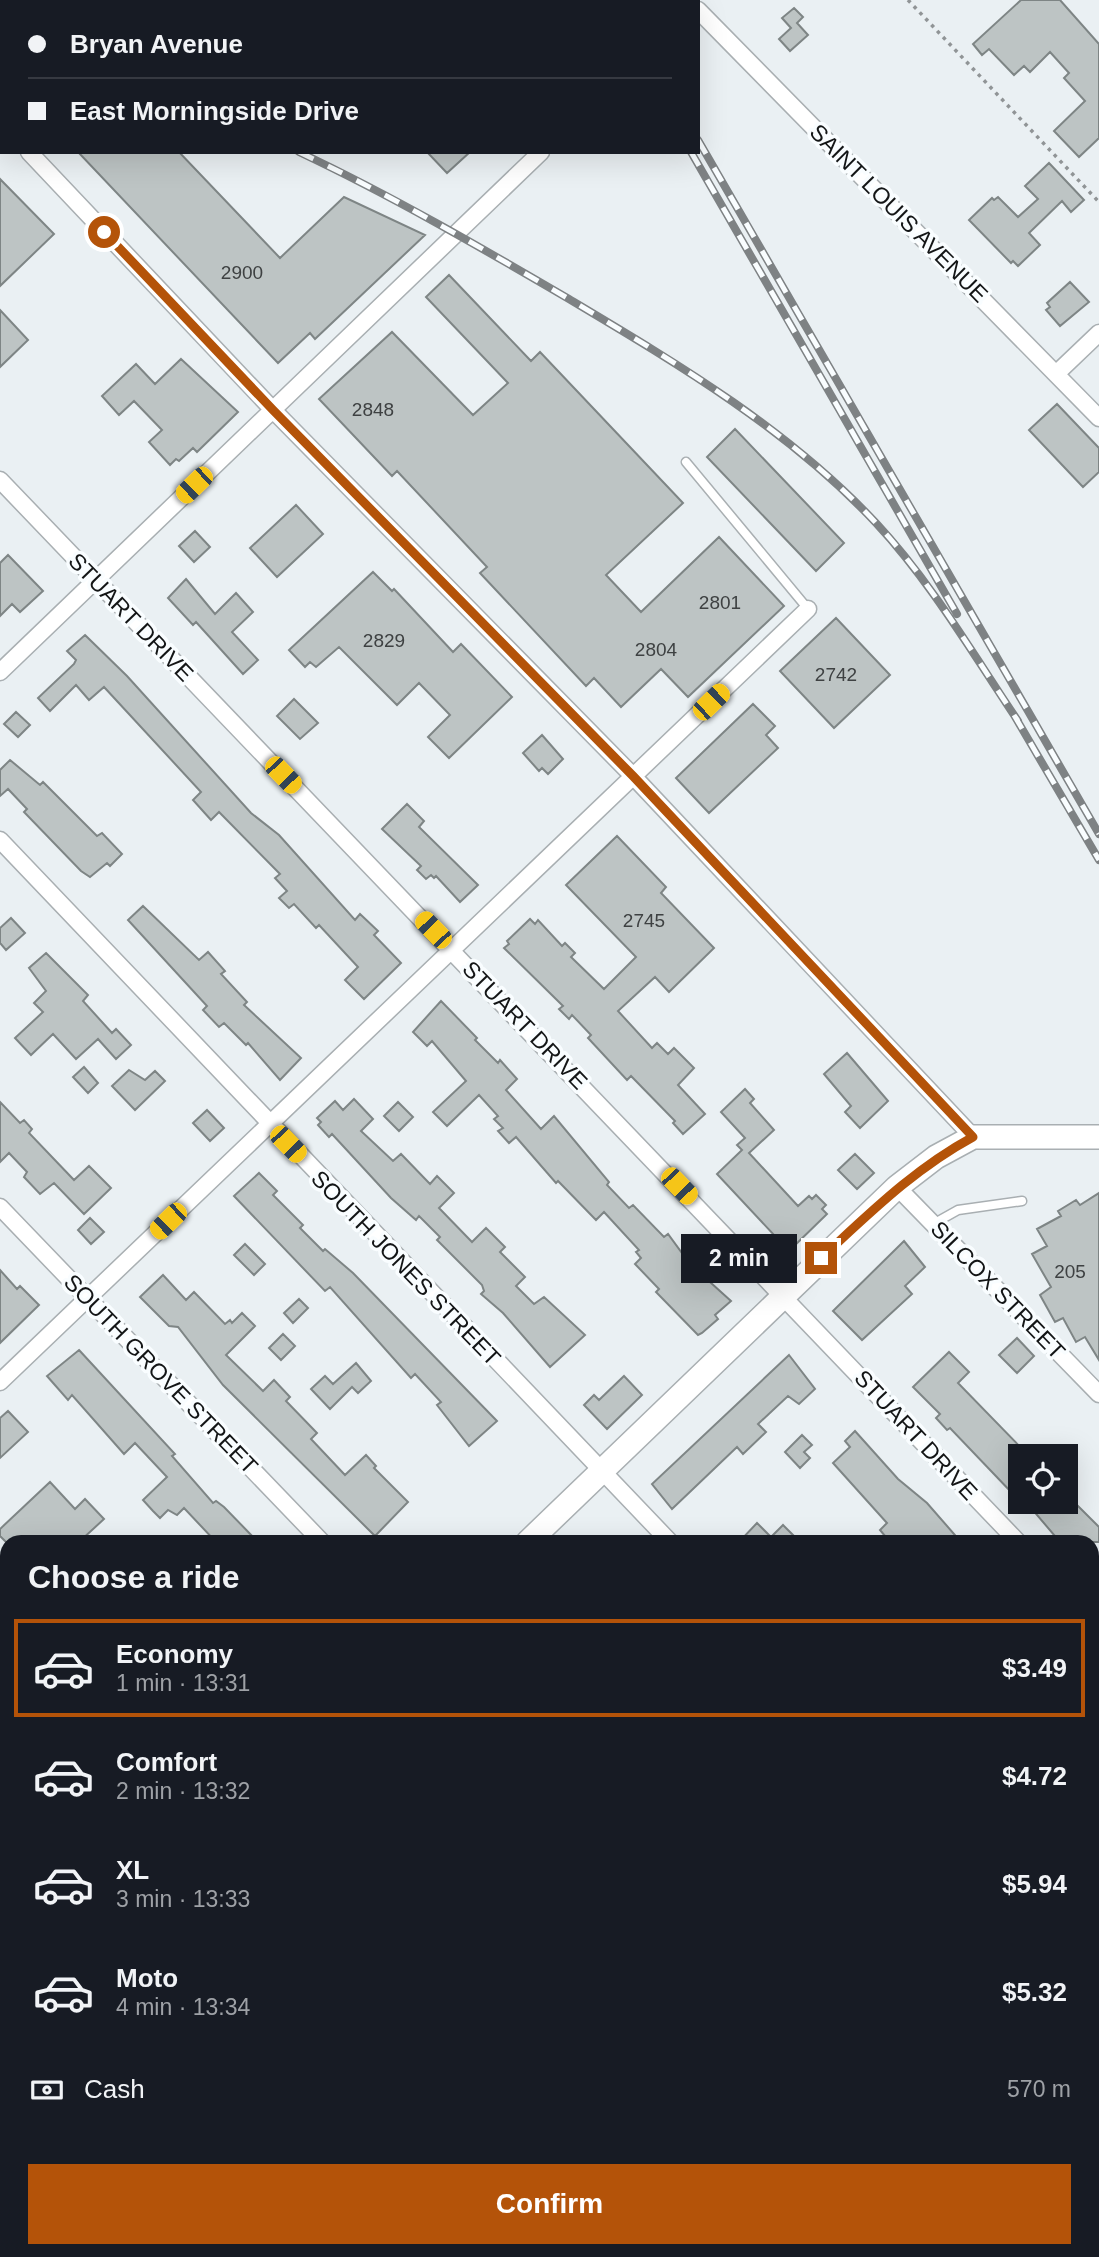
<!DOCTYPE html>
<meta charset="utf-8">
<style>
:root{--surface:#171b24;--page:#20242c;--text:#f1f3f6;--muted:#9ea1a6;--line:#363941;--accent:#b45309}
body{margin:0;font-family:Arial,sans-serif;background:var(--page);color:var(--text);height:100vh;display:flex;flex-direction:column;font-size:26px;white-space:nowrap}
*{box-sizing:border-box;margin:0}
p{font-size:23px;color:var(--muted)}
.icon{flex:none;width:38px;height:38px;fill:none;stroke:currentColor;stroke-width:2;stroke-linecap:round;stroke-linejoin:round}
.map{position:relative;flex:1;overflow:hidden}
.drawer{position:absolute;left:0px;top:1535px;width:1099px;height:723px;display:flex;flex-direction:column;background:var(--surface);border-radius:21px 21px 0 0;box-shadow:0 7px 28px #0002}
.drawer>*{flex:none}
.guide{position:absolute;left:0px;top:0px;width:700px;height:154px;box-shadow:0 7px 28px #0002;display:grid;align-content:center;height:154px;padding:0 28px;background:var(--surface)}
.tools{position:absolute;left:1008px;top:1444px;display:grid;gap:14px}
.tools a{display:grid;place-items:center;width:70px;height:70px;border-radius:0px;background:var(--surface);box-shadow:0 7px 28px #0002;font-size:35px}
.end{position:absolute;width:32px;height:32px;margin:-16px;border:9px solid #b45309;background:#fff;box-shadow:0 0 0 4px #fff}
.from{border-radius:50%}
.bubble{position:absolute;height:49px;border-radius:0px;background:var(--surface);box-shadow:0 7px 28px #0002;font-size:23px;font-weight:800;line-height:49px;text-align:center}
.car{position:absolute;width:21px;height:42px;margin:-21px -10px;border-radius:9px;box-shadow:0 0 5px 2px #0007;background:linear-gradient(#f5c518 24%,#345 0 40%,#f5c518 0 76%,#345 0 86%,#f5c518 0)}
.guide b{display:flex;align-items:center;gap:24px;height:66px;font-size:26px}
.guide b+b{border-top:2px solid var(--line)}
.guide i{width:18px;height:18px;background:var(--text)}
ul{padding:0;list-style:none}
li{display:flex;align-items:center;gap:21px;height:98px;margin:0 14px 10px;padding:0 14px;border:4px solid transparent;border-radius:0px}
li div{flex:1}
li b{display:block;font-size:26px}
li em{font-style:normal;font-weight:800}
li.current{border-color:var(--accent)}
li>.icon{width:63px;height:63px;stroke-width:1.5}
h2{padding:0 28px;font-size:32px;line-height:84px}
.pay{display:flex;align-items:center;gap:18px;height:77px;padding:0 28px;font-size:26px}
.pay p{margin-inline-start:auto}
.button{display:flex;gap:14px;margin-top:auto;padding:14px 28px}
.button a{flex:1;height:80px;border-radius:0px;background:var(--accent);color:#fff;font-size:28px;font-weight:800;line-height:80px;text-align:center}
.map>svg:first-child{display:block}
.building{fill:#bdc4c4;stroke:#7e8585;stroke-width:2}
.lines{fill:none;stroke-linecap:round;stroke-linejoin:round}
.lane-casing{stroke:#a9afb2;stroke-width:11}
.street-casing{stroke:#a9afb2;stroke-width:19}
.secondary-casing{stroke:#a9afb2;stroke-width:26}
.highway-casing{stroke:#a9afb2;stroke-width:33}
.path{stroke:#909496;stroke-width:3.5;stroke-dasharray:3.5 5;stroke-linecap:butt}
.lane{stroke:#fff;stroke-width:8}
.street{stroke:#fff;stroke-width:16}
.secondary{stroke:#fff;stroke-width:23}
.highway{stroke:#fff;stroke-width:30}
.rail-casing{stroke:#7e8284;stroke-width:8}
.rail{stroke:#f9fdff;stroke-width:5;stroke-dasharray:16;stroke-linecap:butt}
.route{stroke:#b45309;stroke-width:9}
.labels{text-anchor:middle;stroke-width:7;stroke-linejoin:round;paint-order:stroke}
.number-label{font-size:19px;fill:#3e4142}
.street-label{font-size:23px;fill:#131516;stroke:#f9fdff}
</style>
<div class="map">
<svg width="1099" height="2257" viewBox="0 0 1099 2257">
<rect width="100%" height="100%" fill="#eaf0f3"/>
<path class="building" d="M1021,0H1060L1099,44V138L1079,157L1054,131L1085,101L1064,78L1069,73L1050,52L1030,72L1024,66L1014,75L989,49L982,55L973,44Z
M794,8L803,17L797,23L808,35L790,51L779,39L791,28L782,18Z
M78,152H179L280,258L344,197L425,235L315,339L310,333L278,363Z
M427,152H470L447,173Z
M1049,163L1084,200L1071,212L1062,201L1029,233L1040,245L1018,266L1013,261L1011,263L969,220L992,198L994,200L998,197L1018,217L1038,199L1025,186Z
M0,179L54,234L0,286Z
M449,275L531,361L540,352L683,503L606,575L641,612L719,537L784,606L688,697L661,669L621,707L594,678L586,686L480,573L487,567L397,471L392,476L319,399L392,332L473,415L508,383L426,297Z
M1070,282L1089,302L1060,326L1046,310L1050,307L1047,303Z
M0,310L28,340L0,367Z
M181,359L238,412L197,452L193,448L179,461L176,459L170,465L149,442L162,430L134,401L119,415L102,396L136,364L155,384Z
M1057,404L1099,448V472L1083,487L1029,430Z
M735,429L844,543L816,571L707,457Z
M296,505L323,534L277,577L250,548Z
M195,531L210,547L194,562L179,546Z
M8,555L43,591L20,612L12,604L0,616V563Z
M373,572L392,591L394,589L453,652L461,644L512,697L449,758L428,737L450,715L419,683L397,705L339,647L316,667L310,662L305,667L289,650Z
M186,579L215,614L236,593L253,612L232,632L258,660L243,674L196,622L193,625L168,598Z
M836,618L890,675L834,728L780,671Z
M85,635L127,676L251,813L279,835L355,920L360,914L378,931L374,935L401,963L364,999L345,980L358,967L319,925L316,928L294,904L289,908L279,898L287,891L275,878L280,874L219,812L211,820L193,800L201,792L104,687L89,700L76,685L50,711L38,698L74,664L76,660L67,651Z
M294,699L318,723L300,739L277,716Z
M753,704L775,726L766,735L778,748L709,813L676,778Z
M16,712L30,725L18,737L4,724Z
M542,735L563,759L548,774L542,768L539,771L523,753Z
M10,760L40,785L43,782L97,836L102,833L122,854L110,866L107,863L90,877L81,871L24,812L27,809L8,789L0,796V770Z
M407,804L424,821L419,827L478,885L460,902L436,876L434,878L431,875L426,879L417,870L421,866L382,829Z
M617,836L666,887L661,893L714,948L669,992L655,977L618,1011L652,1048L657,1043L668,1054L674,1048L694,1068L678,1085L705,1114L683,1134L673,1123L675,1121L631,1076L627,1080L588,1038L591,1035L572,1015L569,1019L559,1009L563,1006L504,948L509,944L507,941L530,919L535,924L538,920L562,946L565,943L575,953L571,957L604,989L636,957L566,885Z
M143,906L199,960L208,952L225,971L221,974L247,1002L244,1005L301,1058L280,1080L248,1043L246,1045L224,1023L219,1027L203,1010L207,1006L128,920Z
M11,918L25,933L6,950L0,943V928Z
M46,953L88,995L83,1001L112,1033L116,1029L131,1045L116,1059L98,1039L76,1059L53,1034L31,1055L15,1038L43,1012L34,1003L46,991L29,968Z
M441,1001L477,1038L475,1040L498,1063L500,1060L517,1079L506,1090L541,1129L554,1116L609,1182L607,1185L629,1208L633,1205L664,1237L668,1234L690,1264L731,1301L715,1315L718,1319L702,1333L698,1335L656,1292L659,1289L635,1264L641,1258L636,1252L639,1250L604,1212L596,1220L558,1181L556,1183L516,1137L509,1143L498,1131L503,1128L494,1119L498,1116L479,1095L447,1126L433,1112L466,1081L432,1041L427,1046L413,1032Z
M847,1053L888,1101L860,1128L845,1112L851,1106L824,1074Z
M84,1067L98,1083L88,1093L73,1077Z
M129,1070L145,1080L155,1071L165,1081L135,1110L112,1086Z
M745,1089L754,1099L750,1103L774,1130L749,1153L798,1206L809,1196L812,1199L816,1195L826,1205L822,1209L827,1214L789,1251L717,1174L742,1150L737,1145L745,1138L721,1112Z
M354,1099L373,1119L361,1131L393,1161L401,1154L430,1184L437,1176L454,1193L439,1208L472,1242L486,1228L505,1247L500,1252L525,1277L516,1286L534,1304L544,1297L585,1335L550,1367L503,1313L481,1294L484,1291L482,1285L437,1240L440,1237L419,1216L416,1220L391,1198L332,1134L329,1137L318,1125L321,1122L317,1118L335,1101L343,1110Z
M0,1102L20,1123L24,1120L32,1129L29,1133L74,1180L89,1166L111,1188L84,1214L54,1183L40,1194L24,1177L27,1172L9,1153L0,1162Z
M398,1102L413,1117L399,1131L384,1116Z
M207,1110L224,1128L210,1141L193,1123Z
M855,1154L874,1173L857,1189L838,1170Z
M259,1173L277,1191L273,1195L303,1225L300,1228L323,1251L325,1249L353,1273L497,1421L469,1446L437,1405L441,1402L415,1374L411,1378L330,1287L325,1291L234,1196Z
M1099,1193V1360L1085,1337L1076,1342L1063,1318L1055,1322L1040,1295L1051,1287L1032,1254L1047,1246L1037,1229L1061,1216L1058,1211L1076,1200L1080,1205Z
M90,1218L104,1232L91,1244L78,1230Z
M904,1241L925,1267L905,1286L912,1294L862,1340L833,1311Z
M245,1244L265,1264L254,1275L234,1255Z
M0,1270L17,1289L20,1286L39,1305L0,1343Z
M163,1275L186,1300L194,1292L225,1324L230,1320L232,1323L242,1313L255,1326L226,1355L263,1391L274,1380L290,1397L286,1401L317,1433L311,1439L345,1475L366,1455L376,1466L374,1468L408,1502L375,1536L223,1385L178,1327L169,1326L140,1297Z
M299,1299L308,1308L293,1323L284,1313Z
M283,1334L295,1346L281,1360L269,1348Z
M1017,1338L1034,1356L1017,1373L999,1355Z
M79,1350L175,1454L172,1456L213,1503L216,1501L224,1507L258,1542H216L184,1508L177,1515L168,1510L160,1518L153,1511L143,1500L167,1477L135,1443L124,1454L72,1395L68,1400L47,1376Z
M949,1352L969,1372L958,1383L1029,1456H1020V1489L1014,1495L950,1428L947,1430L936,1418L940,1414L913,1387Z
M789,1355L815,1389L799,1404L788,1396L758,1424L766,1432L743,1454L737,1447L672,1509L652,1484Z
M356,1363L371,1381L358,1393L352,1387L330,1409L311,1389L325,1376L333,1384Z
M624,1376L642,1395L607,1429L584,1405L594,1395L599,1400Z
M8,1411L28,1432L0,1458V1418Z
M855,1431L898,1479L927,1503L961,1542H890L880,1530L887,1523L833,1463L850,1447L845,1441Z
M802,1435L812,1445L804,1452L810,1458L800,1468L785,1452Z
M50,1482L75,1509L85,1499L104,1519L79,1542H6L0,1536V1529Z
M1026,1502H1074L1099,1527V1542H1060Z
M757,1523L771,1537L783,1525L793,1535L785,1542H739Z"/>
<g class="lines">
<defs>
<path id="lane" d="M402,2L406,0
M686,462L808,609
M933,1224L958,1210L1022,1201"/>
<path id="street" d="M561,0L562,2
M698,10L1099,418
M0,121L2,123
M29,152L273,410L633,776L973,1137
M1057,373L1099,333
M0,480L1018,1542
M0,672L541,152
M0,840L670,1542
M897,1187L1099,1394
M0,1207L322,1542
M0,1382L808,609
M1092,1618L1099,1626
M1092,1981L1099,1989
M1092,2010L1099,2003
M0,2053L7,2046
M141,2257L148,2250
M843,2257L849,2250"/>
<path id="secondary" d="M528,1542L897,1187L936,1157L973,1137H1099
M0,1606L7,1613
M0,1867L7,1874
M374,2250L380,2257
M613,2250L619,2257"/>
<path id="highway" d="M0,1645L7,1653
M0,1699L7,1707
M0,1781L7,1789
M453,2250L460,2257
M532,2250L538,2257
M591,2250L595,2257"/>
</defs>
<use href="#lane" class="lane-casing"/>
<use href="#street" class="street-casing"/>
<use href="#secondary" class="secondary-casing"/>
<use href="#highway" class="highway-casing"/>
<path class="path" d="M908,0L1099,202"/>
<use href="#lane" class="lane"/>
<use href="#street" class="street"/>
<use href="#secondary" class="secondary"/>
<use href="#highway" class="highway"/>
<defs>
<path id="rail" d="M604,0L605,2
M618,0L619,2
M0,32L2,33
M698,140L1099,834
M299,152C392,196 480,247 569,299C678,364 788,429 876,523C931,582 973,654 1018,721
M691,152L957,614
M1014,715L1099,860"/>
</defs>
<use href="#rail" class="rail-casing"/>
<use href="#rail" class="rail"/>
</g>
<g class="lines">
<path class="route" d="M104,232L273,410L633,776L973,1137C914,1169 870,1213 821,1258"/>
</g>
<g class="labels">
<g class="number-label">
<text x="242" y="279">2900</text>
<text x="373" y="416">2848</text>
<text x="720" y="609">2801</text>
<text x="384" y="647">2829</text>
<text x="656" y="656">2804</text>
<text x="836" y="681">2742</text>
<text x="644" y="927">2745</text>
<text x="1070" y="1278">205</text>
</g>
<g class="street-label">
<text transform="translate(899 213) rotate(45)" y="8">SAINT LOUIS AVENUE</text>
<text transform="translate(131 617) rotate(46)" y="8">STUART DRIVE</text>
<text transform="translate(525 1025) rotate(46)" y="8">STUART DRIVE</text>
<text transform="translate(406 1268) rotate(46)" y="8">SOUTH JONES STREET</text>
<text transform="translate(998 1290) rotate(46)" y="8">SILCOX STREET</text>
<text transform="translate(161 1374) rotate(46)" y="8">SOUTH GROVE STREET</text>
<text transform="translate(916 1435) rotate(47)" y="8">STUART DRIVE</text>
</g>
</g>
</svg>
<div class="tools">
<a><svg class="icon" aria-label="locate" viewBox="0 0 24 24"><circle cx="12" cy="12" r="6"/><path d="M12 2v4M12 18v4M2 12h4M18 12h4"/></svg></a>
</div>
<i class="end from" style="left:104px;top:232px"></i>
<i class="end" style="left:821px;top:1258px"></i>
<div class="bubble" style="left:681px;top:1234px;width:116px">2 min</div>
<i class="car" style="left:194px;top:485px;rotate:226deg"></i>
<i class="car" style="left:711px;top:702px;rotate:46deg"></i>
<i class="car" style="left:283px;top:775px;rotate:136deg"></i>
<i class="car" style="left:433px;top:930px;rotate:316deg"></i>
<i class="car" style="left:288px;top:1144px;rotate:136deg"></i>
<i class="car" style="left:679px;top:1186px;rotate:136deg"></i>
<i class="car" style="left:168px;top:1221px;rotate:226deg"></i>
<div class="guide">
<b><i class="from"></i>Bryan Avenue</b>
<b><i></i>East Morningside Drive</b>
</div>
<section class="drawer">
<h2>Choose a ride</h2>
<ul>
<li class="current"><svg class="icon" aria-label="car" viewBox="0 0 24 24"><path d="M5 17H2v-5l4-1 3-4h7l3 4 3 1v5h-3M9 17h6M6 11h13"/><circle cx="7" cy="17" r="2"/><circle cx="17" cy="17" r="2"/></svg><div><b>Economy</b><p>1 min · 13:31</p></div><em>$3.49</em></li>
<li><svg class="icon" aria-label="car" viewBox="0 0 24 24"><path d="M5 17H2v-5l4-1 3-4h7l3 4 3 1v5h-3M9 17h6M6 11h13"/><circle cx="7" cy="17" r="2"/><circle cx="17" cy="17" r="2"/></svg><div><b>Comfort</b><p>2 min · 13:32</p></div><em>$4.72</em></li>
<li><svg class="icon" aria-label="car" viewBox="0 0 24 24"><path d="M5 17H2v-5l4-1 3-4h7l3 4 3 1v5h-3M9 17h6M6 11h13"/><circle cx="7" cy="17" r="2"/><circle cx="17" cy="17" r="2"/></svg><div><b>XL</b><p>3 min · 13:33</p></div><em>$5.94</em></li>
<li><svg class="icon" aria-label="car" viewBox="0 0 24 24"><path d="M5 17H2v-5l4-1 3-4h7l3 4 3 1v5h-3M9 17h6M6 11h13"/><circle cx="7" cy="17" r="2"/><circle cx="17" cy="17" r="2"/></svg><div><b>Moto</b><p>4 min · 13:34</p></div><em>$5.32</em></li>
</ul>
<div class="pay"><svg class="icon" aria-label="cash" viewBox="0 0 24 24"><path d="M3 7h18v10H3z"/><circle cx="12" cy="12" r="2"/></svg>Cash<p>570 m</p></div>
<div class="button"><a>Confirm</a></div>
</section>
</div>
